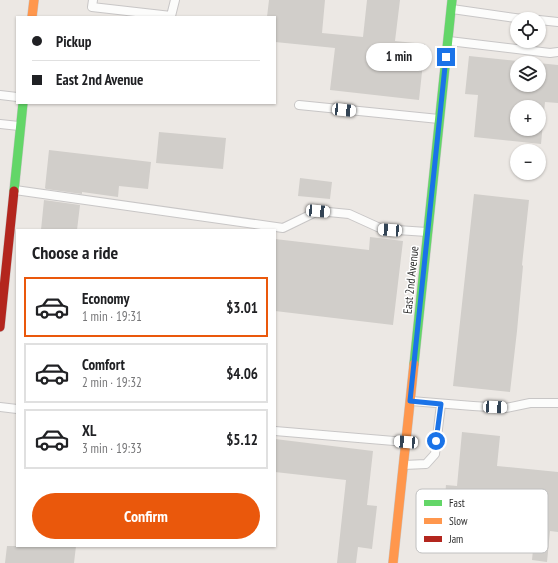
<!DOCTYPE html>
<meta charset="utf-8">
<style>
:root{--surface:#fff;--page:#f2f2f2;--text:#202124;--muted:#757577;--line:#e0e0e0;--accent:#ea580c}
body{margin:0;font-family:"PT Sans Narrow",sans-serif;background:var(--page);color:var(--text);height:100vh;display:flex;flex-direction:column;font-size:15px;white-space:nowrap}
*{box-sizing:border-box;margin:0}
p{font-size:13px;color:var(--muted)}
.icon{flex:none;width:22px;height:22px;fill:none;stroke:currentColor;stroke-width:2;stroke-linecap:round;stroke-linejoin:round}
.map{position:relative;flex:1;overflow:hidden}
.details{position:absolute;left:16px;top:229px;width:260px;height:318px;display:flex;flex-direction:column;background:var(--surface);border-radius:0px;box-shadow:0 1px 3px #0004}
.details>*{flex:none}
.banner{position:absolute;left:16px;top:16px;width:260px;height:88px;border-radius:0px;box-shadow:0 1px 3px #0004;display:grid;align-content:center;height:88px;padding:0 16px;background:var(--surface)}
.buttons{position:absolute;left:510px;top:12px;display:grid;gap:8px}
.buttons a{display:grid;place-items:center;width:36px;height:36px;border-radius:50%;background:var(--surface);box-shadow:0 1px 3px #0004;font-size:20px}
.end{position:absolute;width:18px;height:18px;margin:-9px;border:5px solid #1a73e8;background:#fff;box-shadow:0 0 0 2px #fff}
.from{border-radius:50%}
.bubble{position:absolute;height:28px;border-radius:14px;background:var(--surface);box-shadow:0 1px 3px #0004;font-size:13px;font-weight:700;line-height:28px;text-align:center}
.car{position:absolute;width:12px;height:24px;margin:-12px -6px;border-radius:5px;box-shadow:0 0 3px 1px #0007;background:linear-gradient(#fff 24%,#345 0 40%,#fff 0 76%,#345 0 86%,#fff 0)}
.banner b{display:flex;align-items:center;gap:14px;height:38px;font-size:15px}
.banner b+b{border-top:1px solid var(--line)}
.banner i{width:10px;height:10px;background:var(--text)}
ul{padding:0;list-style:none}
li{display:flex;align-items:center;gap:12px;height:60px;margin:0 8px 6px;padding:0 8px;border:2px solid var(--line);border-radius:0px}
li div{flex:1}
li b{display:block;font-size:15px}
li em{font-style:normal;font-weight:700}
li.current{border-color:var(--accent)}
li>.icon{width:36px;height:36px;stroke-width:1.5}
h2{padding:0 16px;font-size:18px;line-height:48px}
.button{display:flex;gap:8px;margin-top:auto;padding:8px 16px}
.button a{flex:1;height:46px;border-radius:24px;background:var(--accent);color:#fff;font-size:16px;font-weight:700;line-height:46px;text-align:center}
.map>svg:first-child{display:block}
.building{fill:#d1ceca;fill-rule:evenodd}
.lines{fill:none;stroke-linecap:round;stroke-linejoin:round}
.lane-casing{stroke:#c8c6c6;stroke-width:10}
.fast-casing{stroke:#c8c6c6;stroke-width:10}
.slow-casing{stroke:#c8c6c6;stroke-width:10}
.jam-casing{stroke:#c8c6c6;stroke-width:10}
.lane{stroke:#fcfcfb;stroke-width:8}
.fast{stroke:#63d668;stroke-width:9}
.slow{stroke:#ff974d;stroke-width:9}
.jam{stroke:#b3261e;stroke-width:9}
.route{stroke:#1a73e8;stroke-width:5}
.labels{text-anchor:middle;stroke-width:3;stroke-linejoin:round;paint-order:stroke}
.street-label{font-size:12px;fill:#2e2e2e;stroke:#fff}
.key{fill:#fff;stroke:#c0c0c0;stroke-width:1}
.key-label{font-size:11px;fill:#2e2e2e}
</style>
<div class="map">
<svg width="558" height="563" viewBox="0 0 558 563">
<rect width="100%" height="100%" fill="#ece8e4"/>
<path class="building" d="M269,0H325L322,33L363,37L367,0H400L395,41L425,44L419,100L330,90L335,48L275,42V17H267Z
M469,56L558,65V103L545,102L541,144L474,137L478,95L465,94ZM517,63H539V85H517ZM517,107H539V129H517Z
M159,132L226,138L223,169L156,163Z
M49,150L151,162L148,189L119,186L118,197L82,192V194L46,189L45,188Z
M300,178L332,182L330,199L298,196Z
M474,194L529,200L522,265L523,266L517,331L510,392L453,386Z
M44,200L80,205L77,230H41Z
M370,237L403,241L393,325L275,311V239L369,250Z
M462,432L500,436L497,466L558,472V532L550,531L547,562L532,560L535,529L443,519L446,485L457,486Z
M275,439L373,451L367,505L377,506L372,549L358,547L356,563H337L346,480L275,472Z
M7,546H76L74,563H5Z"/>
<g class="lines">
<defs>
<path id="lane" d="M93,0L92,7L171,16L175,0
M452,9L522,19
M539,20L558,22
M449,41L550,53L558,52
M0,95L17,97
M299,105L439,119
M0,124L19,126
M15,190L283,228L318,211L349,214L382,229L427,232
M411,401L473,406L506,408L530,403H558
M0,407L17,409
M275,431L406,442
M404,465L426,464L435,454L441,404"/>
<path id="fast" d="M14,191L23,103
M414,364L452,0"/>
<path id="slow" d="M32,17L34,0
M393,563L414,364"/>
<path id="jam" d="M0,327L14,191"/>
</defs>
<use href="#lane" class="lane-casing"/>
<use href="#fast" class="fast-casing"/>
<use href="#slow" class="slow-casing"/>
<use href="#jam" class="jam-casing"/>
<use href="#lane" class="lane"/>
<use href="#fast" class="fast"/>
<use href="#slow" class="slow"/>
<use href="#jam" class="jam"/>
</g>
<g class="lines">
<path class="route" d="M436,441L441,404L410,401L446,57"/>
</g>
<g class="labels">
<g class="street-label">
<text transform="translate(411 280) rotate(-84)" y="4">East 2nd Avenue</text>
</g>
</g>
<rect x="416" y="489" width="132" height="64" rx="6" class="key"/>
<rect x="424" y="500" width="18" height="6" fill="#63d668"/>
<rect x="424" y="518" width="18" height="6" fill="#ff974d"/>
<rect x="424" y="536" width="18" height="6" fill="#b3261e"/>
<g class="key-label">
<text x="449" y="507">Fast</text>
<text x="449" y="525">Slow</text>
<text x="449" y="543">Jam</text>
</g>
</svg>
<div class="buttons">
<a><svg class="icon" aria-label="locate" viewBox="0 0 24 24"><circle cx="12" cy="12" r="6"/><path d="M12 2v4M12 18v4M2 12h4M18 12h4"/></svg></a>
<a><svg class="icon" aria-label="layers" viewBox="0 0 24 24"><path d="M12 4l9 5-9 5-9-5zM3 14l9 5 9-5"/></svg></a>
<a>+</a>
<a>−</a>
</div>
<i class="end from" style="left:436px;top:441px"></i>
<i class="end" style="left:446px;top:57px"></i>
<div class="bubble" style="left:366px;top:43px;width:66px">1 min</div>
<i class="car" style="left:344px;top:110px;rotate:96deg"></i>
<i class="car" style="left:318px;top:211px;rotate:95deg"></i>
<i class="car" style="left:390px;top:230px;rotate:274deg"></i>
<i class="car" style="left:495px;top:407px;rotate:93deg"></i>
<i class="car" style="left:406px;top:442px;rotate:274deg"></i>
<div class="banner">
<b><i class="from"></i>Pickup</b>
<b><i></i>East 2nd Avenue</b>
</div>
<section class="details">
<h2>Choose a ride</h2>
<ul>
<li class="current"><svg class="icon" aria-label="car" viewBox="0 0 24 24"><path d="M5 17H2v-5l4-1 3-4h7l3 4 3 1v5h-3M9 17h6M6 11h13"/><circle cx="7" cy="17" r="2"/><circle cx="17" cy="17" r="2"/></svg><div><b>Economy</b><p>1 min · 19:31</p></div><em>$3.01</em></li>
<li><svg class="icon" aria-label="car" viewBox="0 0 24 24"><path d="M5 17H2v-5l4-1 3-4h7l3 4 3 1v5h-3M9 17h6M6 11h13"/><circle cx="7" cy="17" r="2"/><circle cx="17" cy="17" r="2"/></svg><div><b>Comfort</b><p>2 min · 19:32</p></div><em>$4.06</em></li>
<li><svg class="icon" aria-label="car" viewBox="0 0 24 24"><path d="M5 17H2v-5l4-1 3-4h7l3 4 3 1v5h-3M9 17h6M6 11h13"/><circle cx="7" cy="17" r="2"/><circle cx="17" cy="17" r="2"/></svg><div><b>XL</b><p>3 min · 19:33</p></div><em>$5.12</em></li>
</ul>
<div class="button"><a>Confirm</a></div>
</section>
</div>
